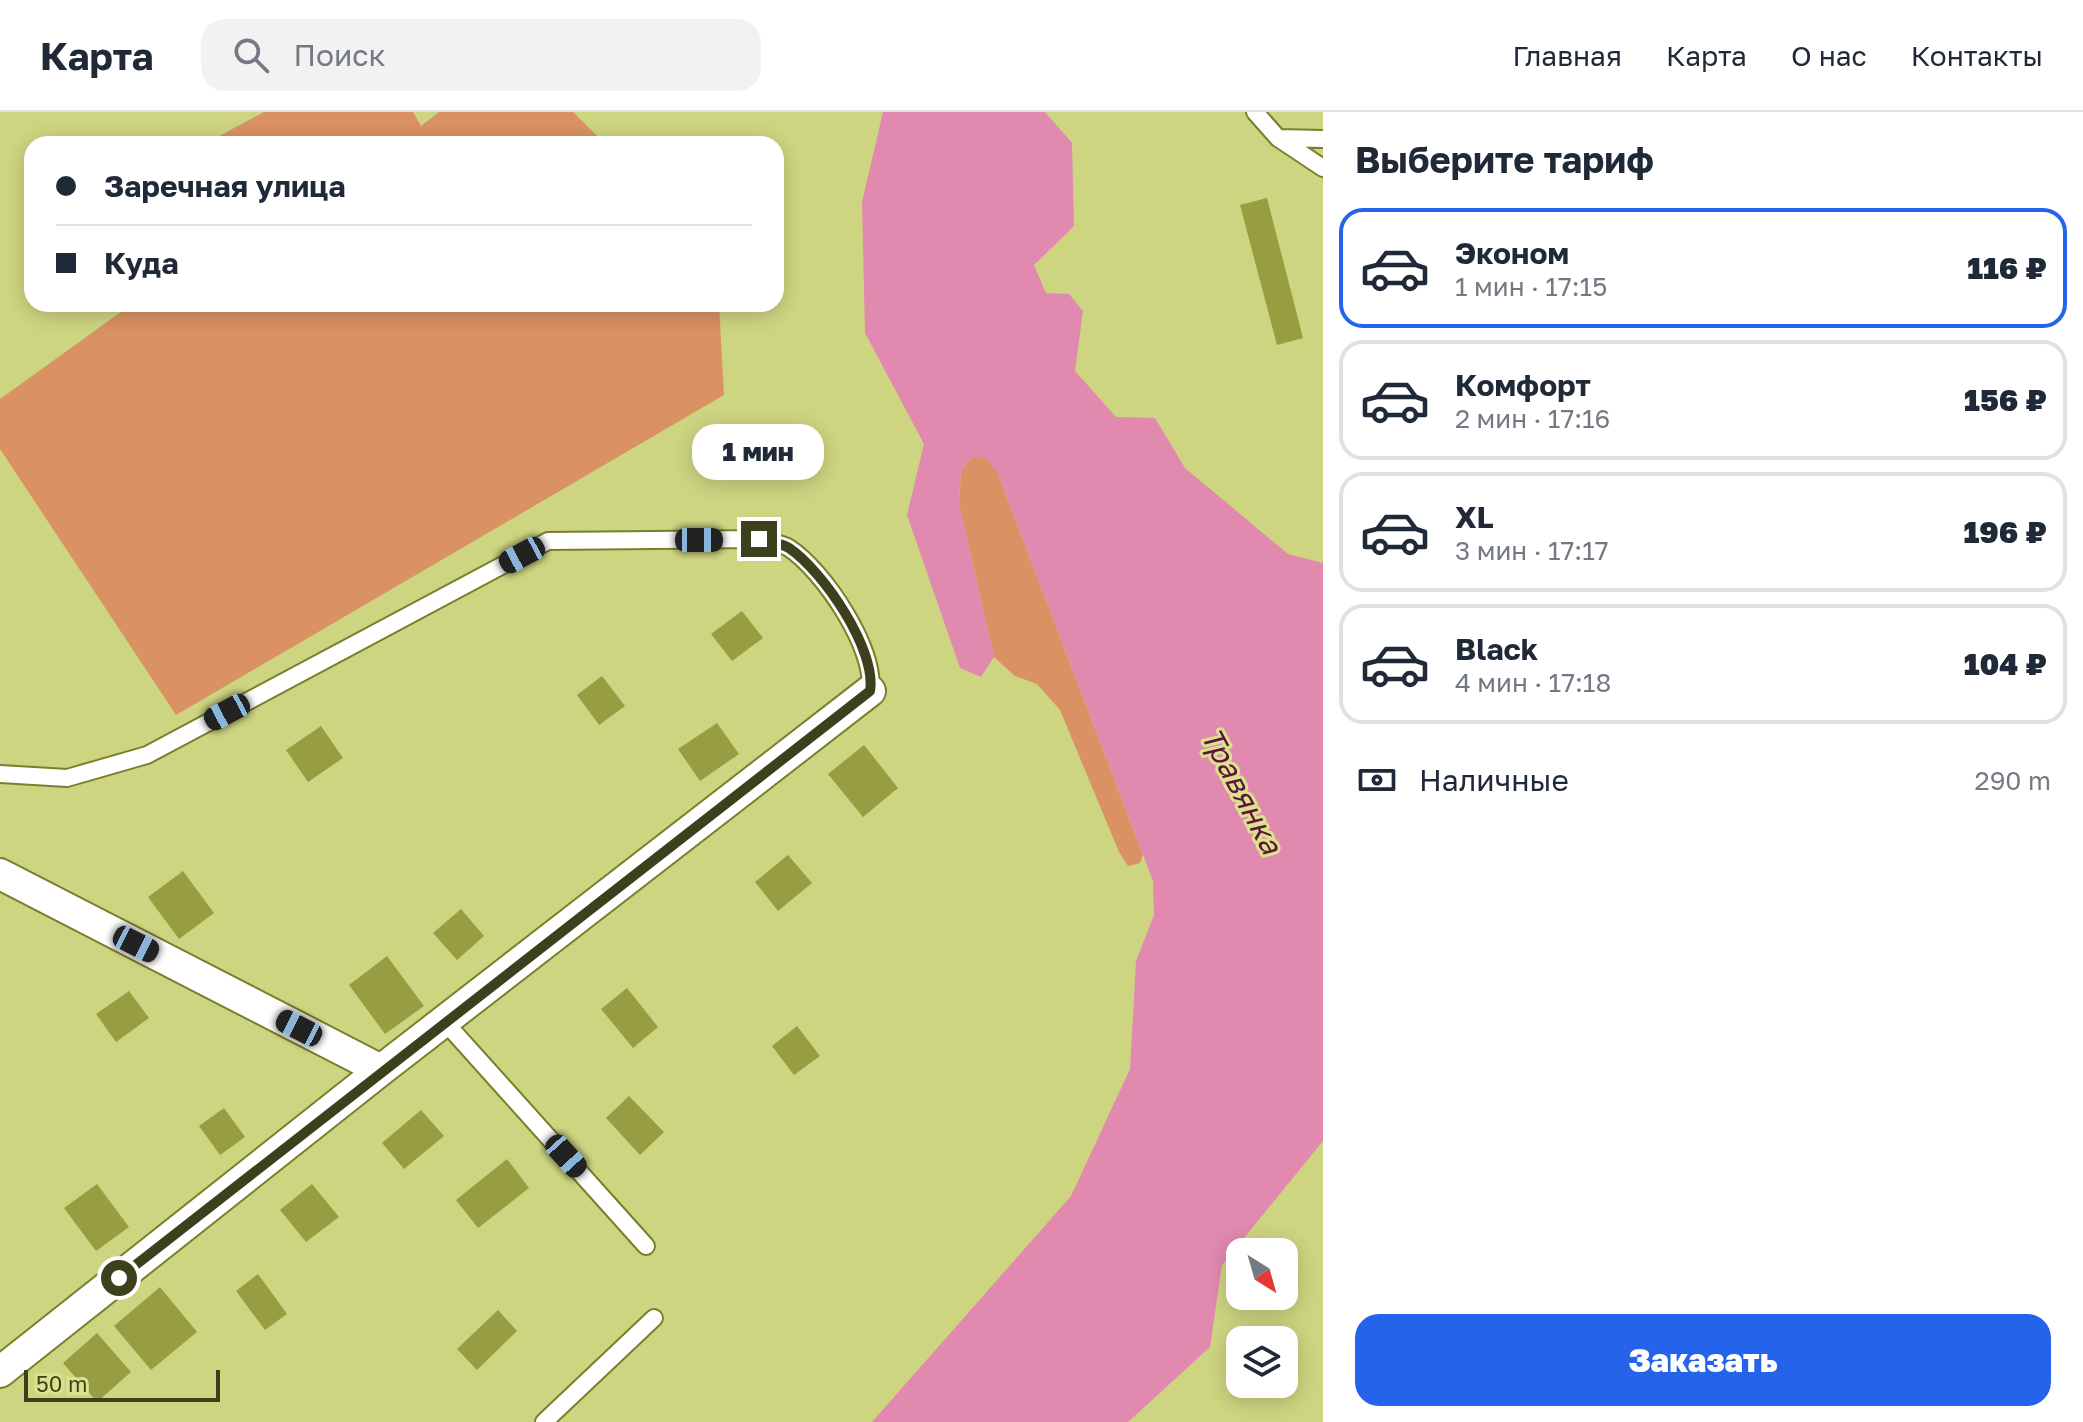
<!DOCTYPE html>
<html lang="ru">
<meta charset="utf-8">
<style>
:root{--surface:#fff;--page:#f2f2f3;--text:#1f2937;--muted:#747a83;--line:#e0e1e3;--accent:#2563eb}
body{margin:0;font-family:"Golos Text",sans-serif;background:var(--page);color:var(--text);height:100vh;display:flex;flex-direction:column;font-size:30px;white-space:nowrap}
*{box-sizing:border-box;margin:0}
p{font-size:26px;color:var(--muted)}
.icon{flex:none;width:44px;height:44px;fill:none;stroke:currentColor;stroke-width:2;stroke-linecap:round;stroke-linejoin:round}
.map{position:relative;flex:1;overflow:hidden}
.side{display:flex;flex-direction:column;background:var(--surface);width:760px}
.side>*{flex:none}
.guide{position:absolute;left:24px;top:24px;width:760px;height:176px;border-radius:24px;box-shadow:0 4px 20px #0003;display:grid;align-content:center;height:176px;padding:0 32px;background:var(--surface)}
.needle{width:52px;rotate:143deg}
.fabs{position:absolute;left:1226px;top:1126px;display:grid;gap:16px}
.fabs a{display:grid;place-items:center;width:72px;height:72px;border-radius:16px;background:var(--surface);box-shadow:0 4px 20px #0003;font-size:40px}
.scale{position:absolute;left:24px;bottom:20px;width:196px;box-sizing:border-box;padding-left:8px;border:4px solid #3d401d;border-top:0;font-size:22px;line-height:28px;white-space:nowrap;color:#3d401d;-webkit-text-stroke:6px #dbe28e;paint-order:stroke}
.end{position:absolute;width:36px;height:36px;margin:-18px;border:10px solid #3d401d;background:#fff;box-shadow:0 0 0 4px #fff}
.from{border-radius:50%}
.bubble{position:absolute;height:56px;border-radius:24px;background:var(--surface);box-shadow:0 4px 20px #0003;font-size:26px;font-weight:800;line-height:56px;text-align:center}
.car{position:absolute;width:24px;height:48px;margin:-24px -12px;border-radius:10px;box-shadow:0 0 6px 2px #0007;background:linear-gradient(#222 24%,#8ab4d8 0 40%,#222 0 76%,#8ab4d8 0 86%,#222 0)}
.guide b{display:flex;align-items:center;gap:28px;height:76px;font-size:30px}
.guide b+b{border-top:2px solid var(--line)}
.guide i{width:20px;height:20px;background:var(--text)}
ul{padding:0;list-style:none}
li{display:flex;align-items:center;gap:24px;height:120px;margin:0 16px 12px;padding:0 16px;border:4px solid var(--line);border-radius:24px}
li div{flex:1}
li b{display:block;font-size:30px}
li em{font-style:normal;font-weight:800}
li.on{border-color:var(--accent)}
li>.icon{width:72px;height:72px;stroke-width:1.5}
h2{padding:0 32px;font-size:36px;line-height:96px}
.pay{display:flex;align-items:center;gap:20px;height:88px;padding:0 32px;font-size:30px}
.pay p{margin-inline-start:auto}
.cta{display:flex;gap:16px;margin-top:auto;padding:16px 32px}
.cta a{flex:1;height:92px;border-radius:24px;background:var(--accent);color:#fff;font-size:32px;font-weight:800;line-height:92px;text-align:center}
header{display:flex;align-items:center;gap:48px;box-sizing:border-box;height:112px;padding:0 40px;background:var(--surface);border-bottom:2px solid var(--line)}
header strong{font-size:38px}
nav{display:flex;gap:44px;margin-inline-start:auto;font-size:28px}
.search{width:560px;height:72px;background:var(--page);display:flex;align-items:center;gap:20px;box-sizing:border-box;padding:0 28px;border-radius:24px;color:var(--muted);font-size:30px}
main{display:flex;flex:1;min-height:0}
.map>svg:first-child{display:block}
.green{fill:#da9264}
.water{fill:#e189af}
.building{fill:#979d41}
.lines{fill:none;stroke-linecap:round;stroke-linejoin:round}
.service-casing{stroke:#797f2a;stroke-width:20}
.minor-casing{stroke:#797f2a;stroke-width:34}
.service{stroke:#fff;stroke-width:16}
.minor{stroke:#fff;stroke-width:30}
.route{stroke:#3d401d;stroke-width:10}
.labels{text-anchor:middle;stroke-width:6;stroke-linejoin:round;paint-order:stroke}
.water-label{font-size:30px;font-style:italic;fill:#60123c;stroke:#dbe28e}
</style>
<header>
<strong>Карта</strong>
<div class="search"><svg class="icon" aria-label="search" viewBox="0 0 24 24"><circle cx="10" cy="10" r="6"/><path d="M15 15l6 6"/></svg>Поиск</div>
<nav><a>Главная</a><a>Карта</a><a>О нас</a><a>Контакты</a></nav>
</header>
<main>
<div class="map">
<svg width="1323" height="1310" viewBox="0 0 1323 1310">
<rect width="100%" height="100%" fill="#ced581"/>
<path class="green" d="M264,0H413L421,14L439,0H573L605,32H204Z
M132,192H719L724,283L176,603L0,337V287Z
M972,345H986L998,362L1143,743L1140,751L1128,754L1119,740L1060,598L1037,572L1015,564L994,545L959,392L961,359Z"/>
<path class="water" d="M883,0H1045L1072,31L1074,114L1034,153L1046,181L1069,182L1083,199L1075,259L1116,305L1155,306L1185,356L1288,442L1323,451V1029L1222,1153L1210,1235L1128,1310H872L1071,1084L1130,957L1136,849L1154,803L1153,769L998,362L985,345H972L961,359L959,392L994,545L981,565L960,556L907,403L924,332L865,221L862,90Z"/>
<path class="building" d="M1267,86L1303,226L1277,233L1240,93Z
M742,499L763,526L732,549L711,522Z
M602,564L625,594L599,613L577,583Z
M717,611L739,642L700,669L678,637Z
M321,614L343,646L308,670L286,638Z
M864,633L898,676L863,705L828,662Z
M788,743L812,771L778,799L755,770Z
M183,759L214,801L179,827L148,785Z
M461,797L484,824L457,848L433,821Z
M387,844L424,894L385,922L349,873Z
M627,876L658,915L633,936L601,897Z
M129,879L149,906L116,930L96,902Z
M797,914L820,944L794,963L772,934Z
M629,984L664,1020L640,1043L606,1006Z
M224,996L245,1025L220,1043L199,1014Z
M421,998L444,1024L404,1057L382,1031Z
M507,1047L529,1076L478,1116L456,1088Z
M97,1072L129,1115L96,1139L64,1096Z
M312,1072L339,1105L306,1130L280,1098Z
M258,1162L287,1202L265,1218L236,1179Z
M160,1175L197,1220L151,1258L114,1214Z
M498,1198L517,1219L477,1258L457,1237Z
M97,1221L131,1260L97,1290L63,1251Z"/>
<g class="lines">
<defs>
<path id="service" d="M1255,0L1278,26L1323,56
M1279,26L1323,27
M0,662L67,666L147,643L548,429L759,427C768,430 781,431 789,436C823,458 877,538 870,579
M444,909L646,1134
M544,1310L654,1206"/>
<path id="minor" d="M0,762L381,958
M0,1260L381,958L870,579"/>
</defs>
<use href="#service" class="service-casing"/>
<use href="#minor" class="minor-casing"/>
<use href="#service" class="service"/>
<use href="#minor" class="minor"/>
</g>
<g class="lines">
<path class="route" d="M119,1166L870,579C877,538 823,459 789,436C781,431 768,430 759,427"/>
</g>
<g class="labels">
<g class="water-label">
<text transform="translate(1241 679) rotate(62)" y="10">Травянка</text>
</g>
</g>
</svg>
<div class="fabs">
<a><svg class="needle" viewBox="-14 -14 28 28"><path d="M0-13l5 13h-10z" fill="#e53935"/><path d="M0 13l5-13h-10z" fill="#747a83"/></svg></a>
<a><svg class="icon" aria-label="layers" viewBox="0 0 24 24"><path d="M12 4l9 5-9 5-9-5zM3 14l9 5 9-5"/></svg></a>
</div>
<div class="scale">50 m</div>
<i class="end from" style="left:119px;top:1166px"></i>
<i class="end" style="left:759px;top:427px"></i>
<div class="bubble" style="left:692px;top:312px;width:132px">1 мин</div>
<i class="car" style="left:699px;top:428px;rotate:90deg"></i>
<i class="car" style="left:522px;top:443px;rotate:242deg"></i>
<i class="car" style="left:227px;top:600px;rotate:242deg"></i>
<i class="car" style="left:136px;top:832px;rotate:117deg"></i>
<i class="car" style="left:299px;top:916px;rotate:297deg"></i>
<i class="car" style="left:566px;top:1044px;rotate:138deg"></i>
<div class="guide">
<b><i class="from"></i>Заречная улица</b>
<b><i></i>Куда</b>
</div>
</div>
<section class="side">
<h2>Выберите тариф</h2>
<ul>
<li class="on"><svg class="icon" aria-label="car" viewBox="0 0 24 24"><path d="M5 17H2v-5l4-1 3-4h7l3 4 3 1v5h-3M9 17h6M6 11h13"/><circle cx="7" cy="17" r="2"/><circle cx="17" cy="17" r="2"/></svg><div><b>Эконом</b><p>1 мин · 17:15</p></div><em>116 ₽</em></li>
<li><svg class="icon" aria-label="car" viewBox="0 0 24 24"><path d="M5 17H2v-5l4-1 3-4h7l3 4 3 1v5h-3M9 17h6M6 11h13"/><circle cx="7" cy="17" r="2"/><circle cx="17" cy="17" r="2"/></svg><div><b>Комфорт</b><p>2 мин · 17:16</p></div><em>156 ₽</em></li>
<li><svg class="icon" aria-label="car" viewBox="0 0 24 24"><path d="M5 17H2v-5l4-1 3-4h7l3 4 3 1v5h-3M9 17h6M6 11h13"/><circle cx="7" cy="17" r="2"/><circle cx="17" cy="17" r="2"/></svg><div><b>XL</b><p>3 мин · 17:17</p></div><em>196 ₽</em></li>
<li><svg class="icon" aria-label="car" viewBox="0 0 24 24"><path d="M5 17H2v-5l4-1 3-4h7l3 4 3 1v5h-3M9 17h6M6 11h13"/><circle cx="7" cy="17" r="2"/><circle cx="17" cy="17" r="2"/></svg><div><b>Black</b><p>4 мин · 17:18</p></div><em>104 ₽</em></li>
</ul>
<div class="pay"><svg class="icon" aria-label="cash" viewBox="0 0 24 24"><path d="M3 7h18v10H3z"/><circle cx="12" cy="12" r="2"/></svg>Наличные<p>290 m</p></div>
<div class="cta"><a>Заказать</a></div>
</section>
</main>
